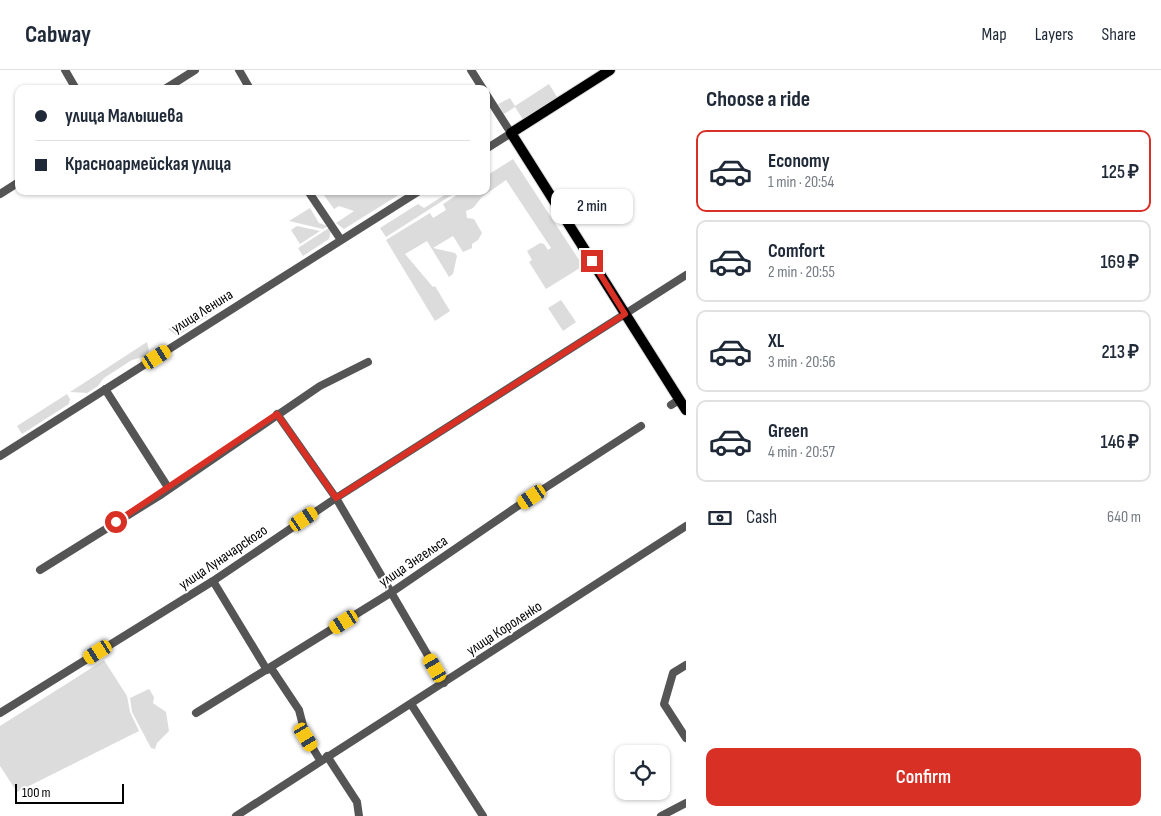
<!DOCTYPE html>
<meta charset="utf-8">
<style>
:root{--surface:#fff;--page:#f6f6f7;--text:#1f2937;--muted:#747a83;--line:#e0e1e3;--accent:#d93025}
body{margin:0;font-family:"Sofia Sans Condensed",sans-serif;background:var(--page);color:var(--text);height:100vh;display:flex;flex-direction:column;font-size:19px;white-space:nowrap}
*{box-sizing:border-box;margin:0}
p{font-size:16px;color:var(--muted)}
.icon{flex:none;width:28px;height:28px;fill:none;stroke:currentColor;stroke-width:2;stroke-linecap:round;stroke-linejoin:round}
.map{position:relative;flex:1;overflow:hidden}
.details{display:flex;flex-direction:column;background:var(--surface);width:475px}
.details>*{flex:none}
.top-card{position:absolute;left:15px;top:15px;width:475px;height:110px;border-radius:10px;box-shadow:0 1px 4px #0004;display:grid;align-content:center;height:110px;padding:0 20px;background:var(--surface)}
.fabs{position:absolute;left:615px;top:675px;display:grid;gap:10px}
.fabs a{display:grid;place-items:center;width:55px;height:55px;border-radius:10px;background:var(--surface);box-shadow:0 1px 4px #0004;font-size:25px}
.scale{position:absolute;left:15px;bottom:12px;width:109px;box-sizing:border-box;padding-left:5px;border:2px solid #000;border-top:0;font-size:14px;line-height:18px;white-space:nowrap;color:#000;-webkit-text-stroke:4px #fff;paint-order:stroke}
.end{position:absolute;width:22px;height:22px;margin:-11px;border:6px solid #d93025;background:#fff;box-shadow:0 0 0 2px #fff}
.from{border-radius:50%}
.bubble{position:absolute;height:35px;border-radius:10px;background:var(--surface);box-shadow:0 1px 4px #0004;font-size:16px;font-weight:600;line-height:35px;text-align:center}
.car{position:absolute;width:15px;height:30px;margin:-15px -8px;border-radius:6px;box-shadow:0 0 4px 1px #0007;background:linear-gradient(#f5c518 24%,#345 0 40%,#f5c518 0 76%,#345 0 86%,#f5c518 0)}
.top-card b{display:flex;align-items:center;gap:18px;height:48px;font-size:19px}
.top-card b+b{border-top:1px solid var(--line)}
.top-card i{width:12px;height:12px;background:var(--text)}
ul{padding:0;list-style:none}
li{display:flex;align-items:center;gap:15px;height:82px;margin:0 10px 8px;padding:0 10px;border:2px solid var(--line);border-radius:10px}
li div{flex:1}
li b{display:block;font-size:19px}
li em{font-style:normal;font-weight:600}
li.on{border-color:var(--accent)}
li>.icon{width:45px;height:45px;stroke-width:1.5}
h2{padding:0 20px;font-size:22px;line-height:60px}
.pay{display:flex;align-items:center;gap:12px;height:55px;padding:0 20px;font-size:19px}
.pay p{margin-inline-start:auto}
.button{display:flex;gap:10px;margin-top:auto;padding:10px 20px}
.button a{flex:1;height:58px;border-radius:10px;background:var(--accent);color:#fff;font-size:20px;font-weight:600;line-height:58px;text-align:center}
header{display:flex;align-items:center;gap:30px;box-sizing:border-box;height:70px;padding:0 25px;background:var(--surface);border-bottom:1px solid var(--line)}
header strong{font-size:24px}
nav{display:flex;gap:28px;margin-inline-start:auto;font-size:18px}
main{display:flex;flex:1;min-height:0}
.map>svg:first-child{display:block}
.green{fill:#dcdcdc}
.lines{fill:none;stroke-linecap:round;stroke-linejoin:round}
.major-casing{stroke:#dbdbdb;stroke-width:12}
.minor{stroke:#555;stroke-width:8}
.major{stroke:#000;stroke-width:10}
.route{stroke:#d93025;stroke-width:6}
.labels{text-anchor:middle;stroke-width:4;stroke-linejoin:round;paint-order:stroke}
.street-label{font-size:15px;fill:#000;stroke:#fff}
</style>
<header>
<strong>Cabway</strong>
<nav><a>Map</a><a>Layers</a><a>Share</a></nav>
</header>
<main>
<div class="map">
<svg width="686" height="746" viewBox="0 0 686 746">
<rect width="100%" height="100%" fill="#fff"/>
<path class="green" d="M549,14L560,32L526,54L515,37L504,44L498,34L510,28L515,36Z
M513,89L583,196L546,219L529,192L532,190L527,181L540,173L544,174L548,180L551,178L506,110L482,127L473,138L466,141L467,148L474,149L482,163L478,170L472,174V178L463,182L453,166L433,178L455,183L457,186L453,204L449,207L427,171L405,184L433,217L435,216L450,241L435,251L386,170L430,143L433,148L446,140L443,134L463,121H486V106Z
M321,121H405L344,159L336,153L354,141L339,136L334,139Z
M451,121H458L386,167L380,158L418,134L424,138Z
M310,138L319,153L328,156L323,159L289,151Z
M297,156L320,161L300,174L291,160Z
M332,156L329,169L303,186L298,178Z
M561,230L576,252L563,261L548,238Z
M211,232V244L177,266L168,259Z
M147,272L149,281L146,286L132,290L104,308L98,316L87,323L70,322Z
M67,324L70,329L69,334L22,364L17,356Z
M104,590L127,626L130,642L139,661L17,722L0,696V656Z
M149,619L154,627L153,633L166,642L169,661L157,673L155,679L151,678L132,642L130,628Z"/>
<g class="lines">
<defs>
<path id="major" d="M610,0L511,63L686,340"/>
</defs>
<use href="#major" class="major-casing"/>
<path class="minor" d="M65,0L76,19
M239,0L250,19
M471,0L483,19
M165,19L195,0
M486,24L511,63L486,79
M308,121L341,170
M0,124L19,112
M105,319L169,419
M671,335L679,330
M277,344L336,428L444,613
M0,386L419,121
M40,500L162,424L320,316L368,292
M213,511L267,600
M686,595L673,603L664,634L686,668
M271,598L299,640L306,667L320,690
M411,634L483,746
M0,643L213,511L336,428L686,205
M196,643L392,522L531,427L641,356
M327,686L357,732L359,746
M236,746L686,456
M661,746L686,733"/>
<use href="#major" class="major"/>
</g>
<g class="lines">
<path class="route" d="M116,452L277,344L336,428L625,244L592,191"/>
</g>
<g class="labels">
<g class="street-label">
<text transform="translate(202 241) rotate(-32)" y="5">улица Ленина</text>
<text transform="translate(223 487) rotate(-34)" y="5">улица Луначарского</text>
<text transform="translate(413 491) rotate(-34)" y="5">улица Энгельса</text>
<text transform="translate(504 558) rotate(-33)" y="5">улица Короленко</text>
</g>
</g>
</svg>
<div class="fabs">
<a><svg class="icon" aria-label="locate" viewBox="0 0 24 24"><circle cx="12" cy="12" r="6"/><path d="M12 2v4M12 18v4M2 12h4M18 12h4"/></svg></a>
</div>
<div class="scale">100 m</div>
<i class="end from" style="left:116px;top:452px"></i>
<i class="end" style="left:592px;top:191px"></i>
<div class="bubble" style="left:551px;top:119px;width:82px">2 min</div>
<i class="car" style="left:157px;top:287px;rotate:58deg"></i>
<i class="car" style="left:532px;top:427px;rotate:236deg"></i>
<i class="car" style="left:304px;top:449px;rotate:56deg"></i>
<i class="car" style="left:344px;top:552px;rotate:238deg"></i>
<i class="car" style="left:98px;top:582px;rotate:238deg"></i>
<i class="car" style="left:435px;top:598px;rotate:330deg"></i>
<i class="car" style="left:306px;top:667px;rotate:149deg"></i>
<div class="top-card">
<b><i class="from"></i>улица Малышева</b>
<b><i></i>Красноармейская улица</b>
</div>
</div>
<section class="details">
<h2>Choose a ride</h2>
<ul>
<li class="on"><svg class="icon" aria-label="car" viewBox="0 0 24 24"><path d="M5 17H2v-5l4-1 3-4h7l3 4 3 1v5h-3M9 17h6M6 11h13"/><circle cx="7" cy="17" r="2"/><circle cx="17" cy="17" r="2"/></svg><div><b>Economy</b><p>1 min · 20:54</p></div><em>125 ₽</em></li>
<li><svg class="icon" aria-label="car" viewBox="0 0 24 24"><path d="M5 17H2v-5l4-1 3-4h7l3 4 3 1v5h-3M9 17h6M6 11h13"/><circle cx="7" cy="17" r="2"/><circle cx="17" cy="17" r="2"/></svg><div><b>Comfort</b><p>2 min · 20:55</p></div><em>169 ₽</em></li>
<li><svg class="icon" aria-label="car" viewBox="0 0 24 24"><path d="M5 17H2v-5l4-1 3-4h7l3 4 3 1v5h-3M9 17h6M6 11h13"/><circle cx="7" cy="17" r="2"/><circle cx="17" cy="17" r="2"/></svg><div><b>XL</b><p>3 min · 20:56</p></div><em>213 ₽</em></li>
<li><svg class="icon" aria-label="car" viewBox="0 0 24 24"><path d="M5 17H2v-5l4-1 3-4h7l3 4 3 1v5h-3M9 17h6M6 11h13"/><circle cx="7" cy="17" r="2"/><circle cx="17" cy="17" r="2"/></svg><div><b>Green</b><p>4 min · 20:57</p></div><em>146 ₽</em></li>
</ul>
<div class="pay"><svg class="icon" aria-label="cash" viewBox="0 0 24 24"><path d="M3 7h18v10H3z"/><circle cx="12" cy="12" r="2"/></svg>Cash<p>640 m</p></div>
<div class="button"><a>Confirm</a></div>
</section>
</main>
